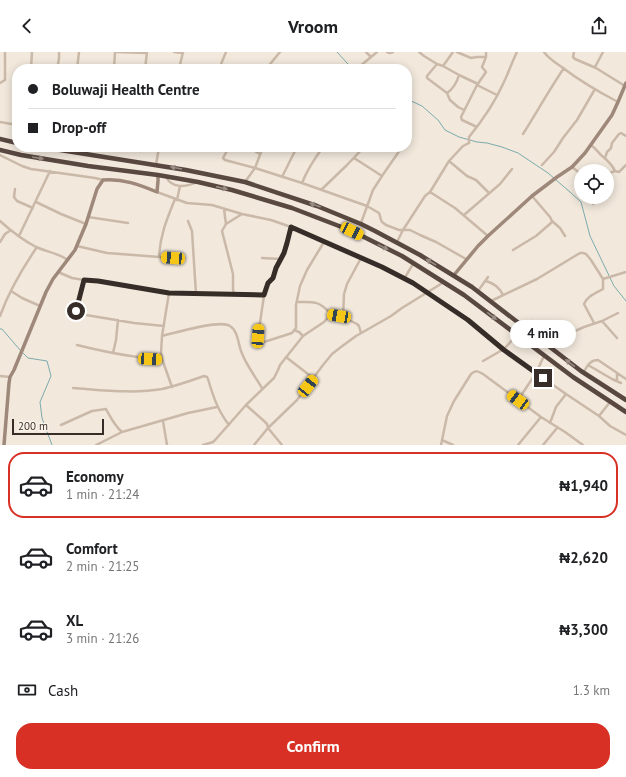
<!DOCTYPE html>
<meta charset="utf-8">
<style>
:root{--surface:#fff;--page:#f2f2f2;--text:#202124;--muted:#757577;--line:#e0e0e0;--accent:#d93025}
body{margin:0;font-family:"PT Sans",sans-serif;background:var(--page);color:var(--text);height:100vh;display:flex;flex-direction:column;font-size:15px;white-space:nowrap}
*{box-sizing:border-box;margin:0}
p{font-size:13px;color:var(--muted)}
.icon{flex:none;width:22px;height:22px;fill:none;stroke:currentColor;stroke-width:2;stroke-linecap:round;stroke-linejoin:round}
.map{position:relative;height:393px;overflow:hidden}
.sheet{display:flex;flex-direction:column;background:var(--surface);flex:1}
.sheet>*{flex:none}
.top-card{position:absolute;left:12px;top:12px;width:400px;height:88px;border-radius:16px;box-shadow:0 2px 10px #0003;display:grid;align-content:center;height:88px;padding:0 16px;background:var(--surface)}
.fabs{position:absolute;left:574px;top:112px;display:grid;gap:8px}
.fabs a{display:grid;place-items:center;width:40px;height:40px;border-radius:50%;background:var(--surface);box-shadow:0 2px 10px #0003;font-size:20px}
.scale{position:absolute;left:12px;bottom:10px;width:92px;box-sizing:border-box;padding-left:4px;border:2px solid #372d28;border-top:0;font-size:11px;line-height:14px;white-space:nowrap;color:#372d28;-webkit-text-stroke:3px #f9f2e9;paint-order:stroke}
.end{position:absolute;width:18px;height:18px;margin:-9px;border:5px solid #372d28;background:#fff;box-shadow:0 0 0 2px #fff}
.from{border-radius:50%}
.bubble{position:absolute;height:28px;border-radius:14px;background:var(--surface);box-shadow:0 2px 10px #0003;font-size:13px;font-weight:700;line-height:28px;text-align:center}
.car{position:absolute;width:12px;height:24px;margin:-12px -6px;border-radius:5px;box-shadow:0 0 3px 1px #0007;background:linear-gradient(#f5c518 24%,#345 0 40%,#f5c518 0 76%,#345 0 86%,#f5c518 0)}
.top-card b{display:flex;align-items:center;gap:14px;height:38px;font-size:15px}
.top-card b+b{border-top:1px solid var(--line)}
.top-card i{width:10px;height:10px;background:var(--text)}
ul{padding:7px 0 0;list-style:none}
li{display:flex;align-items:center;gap:12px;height:66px;margin:0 8px 6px;padding:0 8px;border:2px solid transparent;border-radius:16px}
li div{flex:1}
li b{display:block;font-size:15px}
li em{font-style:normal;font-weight:700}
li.active{border-color:var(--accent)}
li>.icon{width:36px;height:36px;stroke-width:1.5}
.pay{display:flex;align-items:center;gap:10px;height:44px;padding:0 16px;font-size:15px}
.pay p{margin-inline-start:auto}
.action{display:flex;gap:8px;margin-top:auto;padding:8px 16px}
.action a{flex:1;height:46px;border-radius:16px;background:var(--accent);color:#fff;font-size:16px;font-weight:700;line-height:46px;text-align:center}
header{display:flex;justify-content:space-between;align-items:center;height:52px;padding:0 16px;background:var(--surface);font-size:18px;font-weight:700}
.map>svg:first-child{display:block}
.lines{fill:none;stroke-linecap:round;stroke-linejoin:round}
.stream{stroke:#7cabaf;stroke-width:1}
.street{stroke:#cab9a8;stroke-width:2.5}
.secondary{stroke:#9e887a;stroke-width:3.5}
.highway{stroke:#584840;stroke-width:4.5}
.oneway{fill:#988c84}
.route{stroke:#372d28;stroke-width:5}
</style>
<header><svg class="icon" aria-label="back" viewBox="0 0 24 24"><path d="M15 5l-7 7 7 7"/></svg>Vroom<svg class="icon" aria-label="share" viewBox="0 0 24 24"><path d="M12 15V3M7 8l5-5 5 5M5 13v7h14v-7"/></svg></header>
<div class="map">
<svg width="626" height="393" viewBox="0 0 626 393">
<rect width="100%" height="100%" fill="#f2e8dc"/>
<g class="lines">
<path class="stream" d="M337,0L347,11L353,17
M407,47L422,54L438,68L445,78L459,85L477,90L487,91L502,95L518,101L548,121L570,140L581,150L590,184L614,234L626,249
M0,277H2L20,298
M22,300L28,306L47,309L51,324L40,350L42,366L52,393"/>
<path class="street" d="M117,0L146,1
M174,0L183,1
M366,0L371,5
M387,0L390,1L393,0
M419,0L424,4L437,12L443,14L459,23L478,32
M457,0L471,6L477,5H486
M544,0C549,7 556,11 563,16C580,29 599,40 618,50
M574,0L573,5L575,7L596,16L625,34
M437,12L427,24V26L447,41L450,48L458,55L464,58
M443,14L453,0
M179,15L187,17
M595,15L603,0
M31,17L32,0
M57,17L59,7V0
M77,17L79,0
M114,17L115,0
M145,17L147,0
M179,17L183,0
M219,17L226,0
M266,17L280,0
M356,17L359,15L377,0
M0,31L5,28V0
M477,33L497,43
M447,41C453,37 457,30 459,23
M0,70L17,73
M477,75L462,68L461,65L477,33L486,20L482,15L486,5V0
M523,82C537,60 549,38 564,16
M591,93C595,96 598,100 601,103C607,108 612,112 615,119
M133,95L140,99L155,95
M229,95L223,106L225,108L255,116L302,131L367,154L379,161L380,164L381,168L382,170L386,173L399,178H410L420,183L436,190L466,207
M248,95L260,102
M286,95L294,99
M0,103L22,114L31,117L95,126L103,128
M354,106L382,124
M605,106L607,100L611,96L612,91L619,82L621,81L626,84
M449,109L467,124L476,128L489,141
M156,113L159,95
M542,113L554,100L563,86L577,68L595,37
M572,115L581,122
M607,122L615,119L619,120L626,113
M166,125C172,137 187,135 197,130
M282,125L297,95
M245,130L255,116L263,95
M302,131C307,118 315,106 323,95
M15,137L14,145L17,149L33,156
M321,138L347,113L364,95
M157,140L187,151L212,153L242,162L271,168L291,175L382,215L413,231L468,268L504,297L536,321L566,342L599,364L610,374L626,383
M430,140L455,156L488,184
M532,144L550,165L552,169L560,176L565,184
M177,148L180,134
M36,150L61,162L86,172
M593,152L597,145
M224,157L226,172
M464,163L500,132L512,117
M88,165L128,171
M0,169C11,179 23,188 36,195C47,200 58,201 68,208
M188,169L192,179L196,242
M361,171L373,138L382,124L402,95
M291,175L287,191L284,201L276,216L273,226L268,231L265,237L258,284C260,287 261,289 264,290L292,281L296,276V253L300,234L307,218L324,190
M19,184L50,119
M0,190L5,182L11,178
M397,190L403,178L425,144L430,140L449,109L463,94L469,91V85C482,69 494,52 503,32C508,22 512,10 517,0
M77,194L107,201L173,206
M513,198L536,184L551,171L552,169
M159,205C160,183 167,167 175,147
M262,206L280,207
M58,220L72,226L84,228L98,229L169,241L264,243
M404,227L413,212
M603,227L626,220
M84,228L77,259L80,262L134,271L164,274
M486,229C493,231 500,236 503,243
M11,239L22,246L40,254
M478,239L488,225
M169,241L162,284L161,301L162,307L172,335
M234,243L233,237V222L222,179L226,172L242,162
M491,249L537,227L580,201H583L586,202L591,208L603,227V237C596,241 587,244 584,252L594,271
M297,250C313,250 318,248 330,261V263L343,265L357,272L359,274L361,281
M0,264C9,239 22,217 37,195
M343,265L344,242L347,232L361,206
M602,269L617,286
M523,273L532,269
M294,278L299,280L303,284
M162,284C175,281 220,267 230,274C238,279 238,291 241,299C246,313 255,324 262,336
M77,293C105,300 134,306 162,307
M549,294L553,289L584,275L602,269L618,261
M113,301L116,288L118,268
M286,305L313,326
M483,309L504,297L517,283
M588,313L612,327L621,331
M584,320C587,314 590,308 598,308L626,327
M0,324L10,325
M617,329V321
M73,336C102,338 133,342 162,337C176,334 190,329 204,324L207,325L208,327C213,344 218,359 229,373
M518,348L536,321L544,304
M246,353L264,369L267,372L268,376L282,393
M599,364L610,350
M163,369L167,393
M550,371L556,355L566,342
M61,373L92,359L106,357C111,366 114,373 122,380
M442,388L453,393
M96,393L122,380L188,361L217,355
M203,393L213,390L216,387L246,353L274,326L278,318L280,313L303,284L324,270L330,263
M254,393L268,376L297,348L323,313L332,302L341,295L356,284L391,264L402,256L444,230
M441,393L447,364L454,349L471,322C476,318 478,319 483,322L541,365L565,380L583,393
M518,393L541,365
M543,393L557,376"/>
<path class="secondary" d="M454,223L478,194L488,184L532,144L557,125L572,115L585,101L612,63L618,50L626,31
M4,393L9,331L10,325L14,318L46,240L53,227L75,198L86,172L97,137L103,128C122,126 140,133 157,140L158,129V123"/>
<path class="highway" d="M0,87L17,91
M43,95L54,97L186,118L245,130L317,154L361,172L375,179L420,203L472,235L581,319L626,348
M0,98L21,103L88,114L158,123L198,130L232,138L292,156L352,179L402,204L464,243L573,325L626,360"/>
</g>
<defs><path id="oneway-solid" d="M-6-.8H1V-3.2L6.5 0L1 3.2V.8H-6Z"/></defs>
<g class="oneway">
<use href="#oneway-solid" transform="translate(38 106) rotate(9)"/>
<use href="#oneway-solid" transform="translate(176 116) rotate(-170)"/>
<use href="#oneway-solid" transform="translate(222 136) rotate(13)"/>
<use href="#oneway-solid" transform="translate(315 153) rotate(-160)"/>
<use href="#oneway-solid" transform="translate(383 195) rotate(26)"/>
<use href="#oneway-solid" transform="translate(431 210) rotate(-149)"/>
<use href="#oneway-solid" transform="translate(492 264) rotate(37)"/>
<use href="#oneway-solid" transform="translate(570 311) rotate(-143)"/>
</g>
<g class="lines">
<path class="route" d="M76,259L84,228L98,229L169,241L264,243L268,231L273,226L276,216L284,201L287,191L291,175L382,215L413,231L468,268L504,298L543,326"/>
</g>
</svg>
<div class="fabs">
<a><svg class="icon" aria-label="locate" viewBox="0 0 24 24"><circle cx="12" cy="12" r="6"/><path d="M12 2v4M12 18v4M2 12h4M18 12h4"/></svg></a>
</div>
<div class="scale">200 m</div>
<i class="end from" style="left:76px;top:259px"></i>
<i class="end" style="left:543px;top:326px"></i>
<div class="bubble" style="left:510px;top:268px;width:66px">4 min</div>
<i class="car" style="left:352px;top:179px;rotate:116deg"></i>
<i class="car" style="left:173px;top:206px;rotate:274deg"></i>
<i class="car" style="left:339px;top:264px;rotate:280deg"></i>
<i class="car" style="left:258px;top:284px;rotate:4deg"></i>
<i class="car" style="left:150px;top:307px;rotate:93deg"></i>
<i class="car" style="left:308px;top:334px;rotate:38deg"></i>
<i class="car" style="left:518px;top:348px;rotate:306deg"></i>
<div class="top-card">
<b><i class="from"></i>Boluwaji Health Centre</b>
<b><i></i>Drop-off</b>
</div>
</div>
<section class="sheet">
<ul>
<li class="active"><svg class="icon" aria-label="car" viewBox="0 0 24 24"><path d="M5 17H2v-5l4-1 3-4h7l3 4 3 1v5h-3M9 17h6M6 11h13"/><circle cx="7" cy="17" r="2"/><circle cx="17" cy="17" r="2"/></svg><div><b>Economy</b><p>1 min · 21:24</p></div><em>₦1,940</em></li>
<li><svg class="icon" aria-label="car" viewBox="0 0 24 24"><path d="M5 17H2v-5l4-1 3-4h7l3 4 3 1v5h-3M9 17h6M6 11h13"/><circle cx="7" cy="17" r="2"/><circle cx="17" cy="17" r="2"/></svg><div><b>Comfort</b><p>2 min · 21:25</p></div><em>₦2,620</em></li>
<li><svg class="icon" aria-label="car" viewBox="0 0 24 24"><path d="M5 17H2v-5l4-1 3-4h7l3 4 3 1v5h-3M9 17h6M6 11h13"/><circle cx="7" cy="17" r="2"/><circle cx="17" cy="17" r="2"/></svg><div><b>XL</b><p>3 min · 21:26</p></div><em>₦3,300</em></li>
</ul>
<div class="pay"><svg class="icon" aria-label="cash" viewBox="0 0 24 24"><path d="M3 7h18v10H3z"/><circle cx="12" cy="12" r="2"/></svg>Cash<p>1.3 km</p></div>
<div class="action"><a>Confirm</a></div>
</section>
